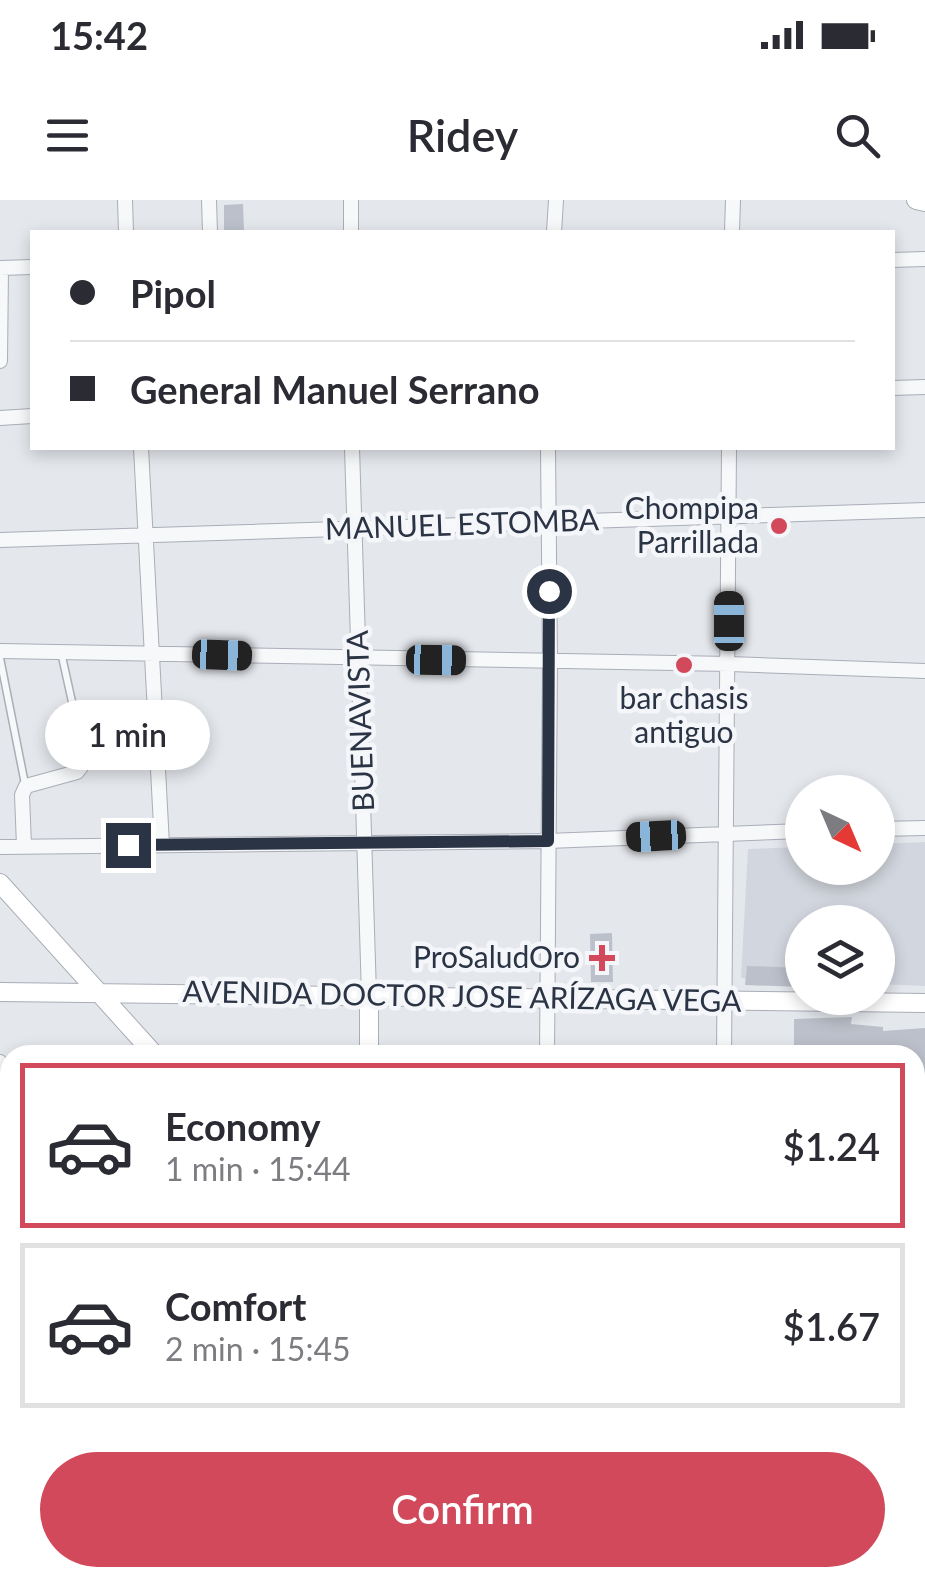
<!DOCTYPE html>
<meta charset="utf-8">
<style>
:root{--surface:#fff;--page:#f7f7f7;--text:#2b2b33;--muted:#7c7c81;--line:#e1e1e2;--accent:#d1495b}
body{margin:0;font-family:Lato,sans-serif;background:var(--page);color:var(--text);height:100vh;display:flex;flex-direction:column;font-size:38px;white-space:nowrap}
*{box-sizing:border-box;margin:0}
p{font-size:32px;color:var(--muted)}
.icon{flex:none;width:55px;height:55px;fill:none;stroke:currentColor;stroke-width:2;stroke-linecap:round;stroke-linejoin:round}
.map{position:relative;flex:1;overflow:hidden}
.drawer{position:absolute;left:0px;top:845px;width:925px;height:542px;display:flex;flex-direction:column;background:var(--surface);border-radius:30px 30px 0 0;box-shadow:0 5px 15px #0003}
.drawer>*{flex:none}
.hud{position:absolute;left:30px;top:30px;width:865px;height:220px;border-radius:0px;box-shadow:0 5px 15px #0003;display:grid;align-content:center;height:220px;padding:0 40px;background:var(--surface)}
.needle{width:65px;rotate:136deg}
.buttons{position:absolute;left:785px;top:575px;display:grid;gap:20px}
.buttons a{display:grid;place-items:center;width:110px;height:110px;border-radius:50%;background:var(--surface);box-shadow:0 5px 15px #0003;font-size:50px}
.end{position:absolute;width:45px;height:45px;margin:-22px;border:12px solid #2b3445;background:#fff;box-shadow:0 0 0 5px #fff}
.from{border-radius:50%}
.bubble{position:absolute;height:70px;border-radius:35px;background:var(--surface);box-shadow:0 5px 15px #0003;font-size:32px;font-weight:600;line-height:70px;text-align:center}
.car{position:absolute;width:30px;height:60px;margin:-30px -15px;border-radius:12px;box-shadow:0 0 8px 2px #0007;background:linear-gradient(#222 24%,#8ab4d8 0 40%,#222 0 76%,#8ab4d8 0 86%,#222 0)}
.hud b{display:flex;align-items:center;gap:35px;height:95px;font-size:38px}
.hud b+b{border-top:2px solid var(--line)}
.hud i{width:25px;height:25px;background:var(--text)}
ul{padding:18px 0 0;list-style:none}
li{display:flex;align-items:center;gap:30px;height:165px;margin:0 20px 15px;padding:0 20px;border:5px solid var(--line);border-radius:0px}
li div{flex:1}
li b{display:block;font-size:38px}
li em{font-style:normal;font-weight:600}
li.on{border-color:var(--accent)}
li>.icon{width:90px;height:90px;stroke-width:1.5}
.cta{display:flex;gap:20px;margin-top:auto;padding:20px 40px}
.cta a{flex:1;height:115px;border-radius:60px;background:var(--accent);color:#fff;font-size:40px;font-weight:600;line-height:115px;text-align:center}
.status{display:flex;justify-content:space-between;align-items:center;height:70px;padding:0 50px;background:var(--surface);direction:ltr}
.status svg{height:28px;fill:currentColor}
header{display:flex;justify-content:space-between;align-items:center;height:130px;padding:0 40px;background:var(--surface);font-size:45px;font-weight:600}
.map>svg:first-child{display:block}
.built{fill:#d2d6de}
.building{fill:#bbc0ca}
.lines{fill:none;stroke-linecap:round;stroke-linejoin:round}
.lane-casing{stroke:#a9aeb7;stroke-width:9}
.street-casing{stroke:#a9aeb7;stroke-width:16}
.secondary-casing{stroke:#a9aeb7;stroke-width:20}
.lane{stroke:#f7f8fa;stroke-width:6}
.street{stroke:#f7f8fa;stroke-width:14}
.secondary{stroke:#fff;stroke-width:18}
.route{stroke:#2b3445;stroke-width:12}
.poi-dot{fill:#d1495b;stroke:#f4f6f9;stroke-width:4}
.labels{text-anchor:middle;stroke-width:9;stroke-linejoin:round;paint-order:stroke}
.poi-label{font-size:30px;fill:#2b3445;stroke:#f4f6f9;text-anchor:end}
.street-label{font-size:30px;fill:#2b3445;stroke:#f4f6f9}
</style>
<div class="status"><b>15:42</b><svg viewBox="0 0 49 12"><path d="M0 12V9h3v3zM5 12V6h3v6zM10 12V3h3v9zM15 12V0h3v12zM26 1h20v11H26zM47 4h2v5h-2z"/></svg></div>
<header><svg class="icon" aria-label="menu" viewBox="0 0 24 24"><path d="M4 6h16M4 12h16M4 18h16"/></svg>Ridey<svg class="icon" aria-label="search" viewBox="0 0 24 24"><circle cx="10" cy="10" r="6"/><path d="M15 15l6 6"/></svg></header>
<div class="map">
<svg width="925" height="1387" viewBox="0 0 925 1387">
<rect width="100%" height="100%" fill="#e4e7ec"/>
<path class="built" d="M925,642V786L878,784V722H802V781L741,778L748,649L802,647V668H878V644Z"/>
<path class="building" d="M243,4L244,31L224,32V5Z
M612,733L613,782H591L590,734Z
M747,766L802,768V787L745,785Z
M852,817L851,824L883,827V831L925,828V941H915V855H750L749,848L794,845V819Z
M739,1378H820V1387H739Z"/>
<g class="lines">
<defs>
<path id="lane" d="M61,452L82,547
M0,458L25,584"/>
<path id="street" d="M125,0L126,32
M209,0L210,32
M351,32V0
M554,32L556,0
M732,32L733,0
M892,60L925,59
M0,68L32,67
M0,161L1,68
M892,188L925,187
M0,218L32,216
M141,248L162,645
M352,248L369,795
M0,340L925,310
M0,451L730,464L925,471
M878,629L925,628
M24,646L22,595L26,586L77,572L83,564L82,552L88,546L154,535
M0,647L548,641L802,631
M547,855L550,461L548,248
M724,855L729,248
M0,862L10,914
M915,1240H925
M0,1253L10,1252
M0,1373L10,1367
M98,1378L100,1387
M543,1378V1387
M725,1387V1378
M923,1387L925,1361"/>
<path id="secondary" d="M916,0L925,2
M0,683L155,855
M0,792L925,803
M369,795V855
M0,957H10
M915,972H925
M382,1378V1387"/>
</defs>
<use href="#lane" class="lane-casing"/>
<use href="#street" class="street-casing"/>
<use href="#secondary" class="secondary-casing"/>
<use href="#lane" class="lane"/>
<use href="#street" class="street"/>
<use href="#secondary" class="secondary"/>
</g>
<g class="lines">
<path class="route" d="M128,645L548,641L549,391"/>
</g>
<g class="poi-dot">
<circle cx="779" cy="326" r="10"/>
<circle cx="684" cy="465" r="10"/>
<path d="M597 743h10v10h10v10h-10v10h-10v-10h-10v-10h10z"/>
</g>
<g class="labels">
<g class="poi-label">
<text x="759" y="319">Chompipa<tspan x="759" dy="34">Parrillada</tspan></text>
<text x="684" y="509" text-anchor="middle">bar chasis<tspan x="684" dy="34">antiguo</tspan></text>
<text x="580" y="768">ProSaludOro</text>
</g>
<g class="street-label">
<text transform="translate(462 325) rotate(-2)" y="10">MANUEL ESTOMBA</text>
<text transform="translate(361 521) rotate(-92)" y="10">BUENAVISTA</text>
<text transform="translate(462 797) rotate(1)" y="10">AVENIDA DOCTOR JOSE ARÍZAGA VEGA</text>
</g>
</g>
</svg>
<div class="buttons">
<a><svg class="needle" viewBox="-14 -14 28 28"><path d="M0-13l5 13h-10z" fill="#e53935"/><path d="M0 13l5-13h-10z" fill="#7c7c81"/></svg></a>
<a><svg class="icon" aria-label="layers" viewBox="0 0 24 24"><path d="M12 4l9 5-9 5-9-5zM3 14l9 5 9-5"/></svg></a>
</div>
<i class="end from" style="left:549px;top:391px"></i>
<i class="end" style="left:128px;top:645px"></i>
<div class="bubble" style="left:45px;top:500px;width:165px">1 min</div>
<i class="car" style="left:729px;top:421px;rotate:0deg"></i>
<i class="car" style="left:222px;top:455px;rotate:92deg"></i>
<i class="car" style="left:436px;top:460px;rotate:91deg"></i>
<i class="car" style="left:656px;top:636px;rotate:267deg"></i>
<div class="hud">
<b><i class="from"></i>Pipol</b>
<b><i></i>General Manuel Serrano</b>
</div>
<section class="drawer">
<ul>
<li class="on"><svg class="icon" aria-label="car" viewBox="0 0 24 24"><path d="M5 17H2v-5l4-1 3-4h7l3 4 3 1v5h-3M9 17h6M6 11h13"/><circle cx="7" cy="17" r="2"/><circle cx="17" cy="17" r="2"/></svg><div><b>Economy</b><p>1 min · 15:44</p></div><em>$1.24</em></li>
<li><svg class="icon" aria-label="car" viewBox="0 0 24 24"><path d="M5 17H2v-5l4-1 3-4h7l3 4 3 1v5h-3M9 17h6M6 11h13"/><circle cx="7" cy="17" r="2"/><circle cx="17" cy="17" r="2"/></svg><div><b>Comfort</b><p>2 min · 15:45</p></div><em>$1.67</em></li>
</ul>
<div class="cta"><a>Confirm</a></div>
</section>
</div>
